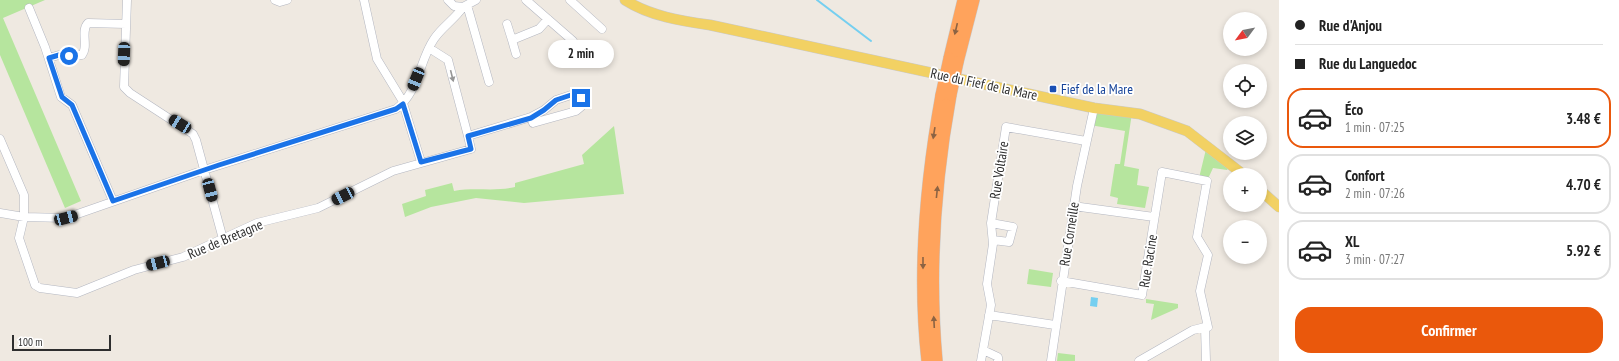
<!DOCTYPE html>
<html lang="fr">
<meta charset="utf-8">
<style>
:root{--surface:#fff;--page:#f6f6f6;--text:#222;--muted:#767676;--line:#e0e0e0;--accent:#ea580c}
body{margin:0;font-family:"PT Sans Narrow",sans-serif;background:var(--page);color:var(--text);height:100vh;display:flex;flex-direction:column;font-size:15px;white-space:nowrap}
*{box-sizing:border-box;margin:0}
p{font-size:13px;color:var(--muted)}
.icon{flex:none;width:22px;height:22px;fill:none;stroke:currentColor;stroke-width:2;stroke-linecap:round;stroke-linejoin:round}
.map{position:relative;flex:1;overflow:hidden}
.panel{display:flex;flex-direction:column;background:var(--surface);width:340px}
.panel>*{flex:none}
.banner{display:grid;align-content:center;height:88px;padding:0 16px;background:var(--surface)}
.needle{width:26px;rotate:238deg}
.tools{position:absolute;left:1223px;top:12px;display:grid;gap:8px}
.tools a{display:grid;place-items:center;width:44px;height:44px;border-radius:50%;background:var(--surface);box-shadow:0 2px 6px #0003;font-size:20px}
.scale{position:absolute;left:12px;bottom:10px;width:99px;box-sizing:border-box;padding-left:4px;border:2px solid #2e2e2e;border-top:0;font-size:11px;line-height:14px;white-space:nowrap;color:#2e2e2e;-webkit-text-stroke:3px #fff;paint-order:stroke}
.end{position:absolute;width:18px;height:18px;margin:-9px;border:5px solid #1a73e8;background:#fff;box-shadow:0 0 0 2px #fff}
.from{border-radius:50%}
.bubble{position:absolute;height:28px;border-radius:14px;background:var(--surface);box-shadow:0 2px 6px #0003;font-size:13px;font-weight:700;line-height:28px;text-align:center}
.car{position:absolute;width:12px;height:24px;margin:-12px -6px;border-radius:5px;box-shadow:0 0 3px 1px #0007;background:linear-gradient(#222 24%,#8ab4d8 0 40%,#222 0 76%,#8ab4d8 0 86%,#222 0)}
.banner b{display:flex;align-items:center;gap:14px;height:38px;font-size:15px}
.banner b+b{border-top:1px solid var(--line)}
.banner i{width:10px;height:10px;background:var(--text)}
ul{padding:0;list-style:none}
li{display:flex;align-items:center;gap:12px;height:60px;margin:0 8px 6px;padding:0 8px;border:2px solid var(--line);border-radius:16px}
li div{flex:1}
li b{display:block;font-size:15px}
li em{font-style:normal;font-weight:700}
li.on{border-color:var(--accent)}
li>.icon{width:36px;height:36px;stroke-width:1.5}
.cta{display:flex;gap:8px;margin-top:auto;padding:8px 16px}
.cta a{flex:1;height:46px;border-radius:16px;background:var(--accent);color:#fff;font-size:16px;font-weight:700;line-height:46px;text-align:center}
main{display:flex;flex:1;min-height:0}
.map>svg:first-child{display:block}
.green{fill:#b6e59e}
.water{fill:#75cff0}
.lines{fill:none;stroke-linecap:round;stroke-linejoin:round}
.stream{stroke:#75cff0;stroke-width:2}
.minor-casing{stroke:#b4b7c1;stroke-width:9}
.major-casing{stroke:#c9c9c9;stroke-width:11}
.highway-casing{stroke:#c9c9c9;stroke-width:12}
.minor{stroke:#fff;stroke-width:8}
.major{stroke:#f2d163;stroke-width:10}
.highway{stroke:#ffa35c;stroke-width:11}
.highway-bridge-casing{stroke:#c9c9c9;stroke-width:12;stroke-linecap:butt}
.highway-bridge{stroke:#ffa35c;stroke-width:11}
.oneway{fill:#8c6343}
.oneway2{fill:#969696}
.route{stroke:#1a73e8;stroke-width:5}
.transit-dot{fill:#1a4fb4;stroke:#fff;stroke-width:1.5}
.labels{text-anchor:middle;stroke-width:3.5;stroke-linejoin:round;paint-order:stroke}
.street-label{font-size:14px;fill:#2e2e2e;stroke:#fff}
.transit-label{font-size:14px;fill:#164399;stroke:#fff;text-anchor:start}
</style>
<main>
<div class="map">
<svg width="1279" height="361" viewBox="0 0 1279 361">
<rect width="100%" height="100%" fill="#efe9e1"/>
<path class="green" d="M0,0H45L3,18L81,201L65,208L0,55Z
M1094,108L1132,113L1124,166L1139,169L1137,185L1149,187L1145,208L1117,204L1118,198L1110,196L1115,164H1120L1125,131L1090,125Z
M614,126L624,194L524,203L476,198L431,207L405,217L402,204L426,196L425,190L452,183L454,191C475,187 495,192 515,187V183L584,164L582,155Z
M1207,145L1232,164L1227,170L1213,168L1207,181L1199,178Z
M1029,269L1053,273L1051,287L1027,284Z
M1146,299L1178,304V308L1151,320L1154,304L1146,303Z
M1058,353L1075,355V361H1057Z"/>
<path class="water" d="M1091,297L1098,298L1097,307L1090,306Z"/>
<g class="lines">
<path class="stream" d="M817,0L871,41"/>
<defs>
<path id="minor" d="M127,0L124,87L130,93L193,134L196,140L223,239
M275,0L280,2L287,0
M364,0L377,59L402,100L421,162
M448,0L454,6L463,7L476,0
M526,0L573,41
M570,0L602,29
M467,5L489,82
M29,8L45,47L61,97L72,105L113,201
M507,24L512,40L539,29L548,19
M512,40L516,54
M429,48L448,60L468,136
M49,58L59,55H82C89,46 80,31 88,23L126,24
M0,139L24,195V217L19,238L35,285L40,288L77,293L134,270L183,257L257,223L318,208L393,171L471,149L468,136L531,117L544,110L556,100L574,94L581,98L582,106L576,111L533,123L531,117
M1073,206L1154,217
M0,213L24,217L66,218L204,170L396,109C419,92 419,61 434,39C442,27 455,19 463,7
M991,223L1013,227L1009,242L993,240
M1061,281L1142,295L1162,172L1207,181L1197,237L1208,255L1200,291L1208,327H1205L1206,361
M989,315L1055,325
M983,350L998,357V361
M981,361L991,305L987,284L993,244L991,223L1006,127L1086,141
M1051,361L1077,186L1094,108
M1139,361L1193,330L1205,327"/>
<path id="major" d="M625,0C650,16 681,21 710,25L1094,108L1140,114L1187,131L1244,175
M1260,190L1279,207"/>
<path id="highway" d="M949,58L963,0
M958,62L974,0
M927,361C917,272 925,183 941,95
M937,361C929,272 935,183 951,95"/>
</defs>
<use href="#minor" class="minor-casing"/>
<use href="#major" class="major-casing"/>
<use href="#highway" class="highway-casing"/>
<use href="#minor" class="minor"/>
<use href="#major" class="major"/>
<use href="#highway" class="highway"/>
<defs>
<path id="highway-bridge" d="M941,95L949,58
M951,95L958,62"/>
</defs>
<use href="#highway-bridge" class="highway-bridge-casing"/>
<use href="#highway-bridge" class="highway-bridge"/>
</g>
<defs><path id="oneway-solid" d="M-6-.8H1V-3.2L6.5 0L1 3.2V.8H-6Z"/></defs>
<g class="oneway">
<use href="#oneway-solid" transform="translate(956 29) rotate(103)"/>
<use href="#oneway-solid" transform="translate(934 133) rotate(99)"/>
<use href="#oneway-solid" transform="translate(937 192) rotate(-84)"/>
<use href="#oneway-solid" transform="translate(923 263) rotate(90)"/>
<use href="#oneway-solid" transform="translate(934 322) rotate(-93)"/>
</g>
<use class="oneway2" href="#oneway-solid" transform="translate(452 76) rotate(76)"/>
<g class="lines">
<path class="route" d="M69,56L59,55L49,58L62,97L72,105L113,201L219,165L396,109L403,104L421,162L471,149L468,136L531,118L544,110L556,100L574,94L581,98"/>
</g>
<rect class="transit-dot" x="1049" y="85" width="8" height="8" rx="2"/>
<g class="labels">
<g class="street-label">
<text transform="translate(984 84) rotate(12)" y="5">Rue du Fief de la Mare</text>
<text transform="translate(999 170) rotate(-81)" y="5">Rue Voltaire</text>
<text transform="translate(1069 234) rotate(-81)" y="5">Rue Corneille</text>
<text transform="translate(225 239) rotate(-23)" y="5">Rue de Bretagne</text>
<text transform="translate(1148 261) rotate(-81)" y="5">Rue Racine</text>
</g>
<g class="transit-label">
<text x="1061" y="94">Fief de la Mare</text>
</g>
</g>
</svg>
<div class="tools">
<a><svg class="needle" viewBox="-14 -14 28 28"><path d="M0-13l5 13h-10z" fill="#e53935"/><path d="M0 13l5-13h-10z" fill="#767676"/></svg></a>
<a><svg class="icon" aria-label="locate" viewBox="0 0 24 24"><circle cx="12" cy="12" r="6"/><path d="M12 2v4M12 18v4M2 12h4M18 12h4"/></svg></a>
<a><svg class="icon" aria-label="layers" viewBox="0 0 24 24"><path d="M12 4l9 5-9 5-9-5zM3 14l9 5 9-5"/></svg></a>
<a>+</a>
<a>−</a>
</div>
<div class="scale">100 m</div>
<i class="end from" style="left:69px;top:56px"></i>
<i class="end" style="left:581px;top:98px"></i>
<div class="bubble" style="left:548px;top:40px;width:66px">2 min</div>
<i class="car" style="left:124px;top:54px;rotate:182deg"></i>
<i class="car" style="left:416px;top:79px;rotate:202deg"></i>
<i class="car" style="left:180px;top:124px;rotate:302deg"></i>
<i class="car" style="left:210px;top:190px;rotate:165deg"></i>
<i class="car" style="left:343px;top:196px;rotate:243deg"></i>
<i class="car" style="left:66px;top:218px;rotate:75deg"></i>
<i class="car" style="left:158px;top:263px;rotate:255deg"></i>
</div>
<section class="panel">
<div class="banner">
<b><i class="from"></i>Rue d'Anjou</b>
<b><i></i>Rue du Languedoc</b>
</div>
<ul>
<li class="on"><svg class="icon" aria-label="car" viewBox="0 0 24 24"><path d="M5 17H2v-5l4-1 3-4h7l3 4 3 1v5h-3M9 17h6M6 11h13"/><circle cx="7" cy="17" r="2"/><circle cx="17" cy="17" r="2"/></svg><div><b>Éco</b><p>1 min · 07:25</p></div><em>3.48 €</em></li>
<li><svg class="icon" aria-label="car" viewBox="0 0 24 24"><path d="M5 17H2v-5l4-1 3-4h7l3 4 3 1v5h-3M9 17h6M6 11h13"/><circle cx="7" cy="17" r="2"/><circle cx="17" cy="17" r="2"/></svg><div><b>Confort</b><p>2 min · 07:26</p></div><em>4.70 €</em></li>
<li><svg class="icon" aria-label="car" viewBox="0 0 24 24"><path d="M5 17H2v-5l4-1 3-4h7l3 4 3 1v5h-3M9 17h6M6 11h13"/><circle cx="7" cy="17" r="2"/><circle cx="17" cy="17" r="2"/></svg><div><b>XL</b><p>3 min · 07:27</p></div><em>5.92 €</em></li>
</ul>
<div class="cta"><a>Confirmer</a></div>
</section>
</main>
